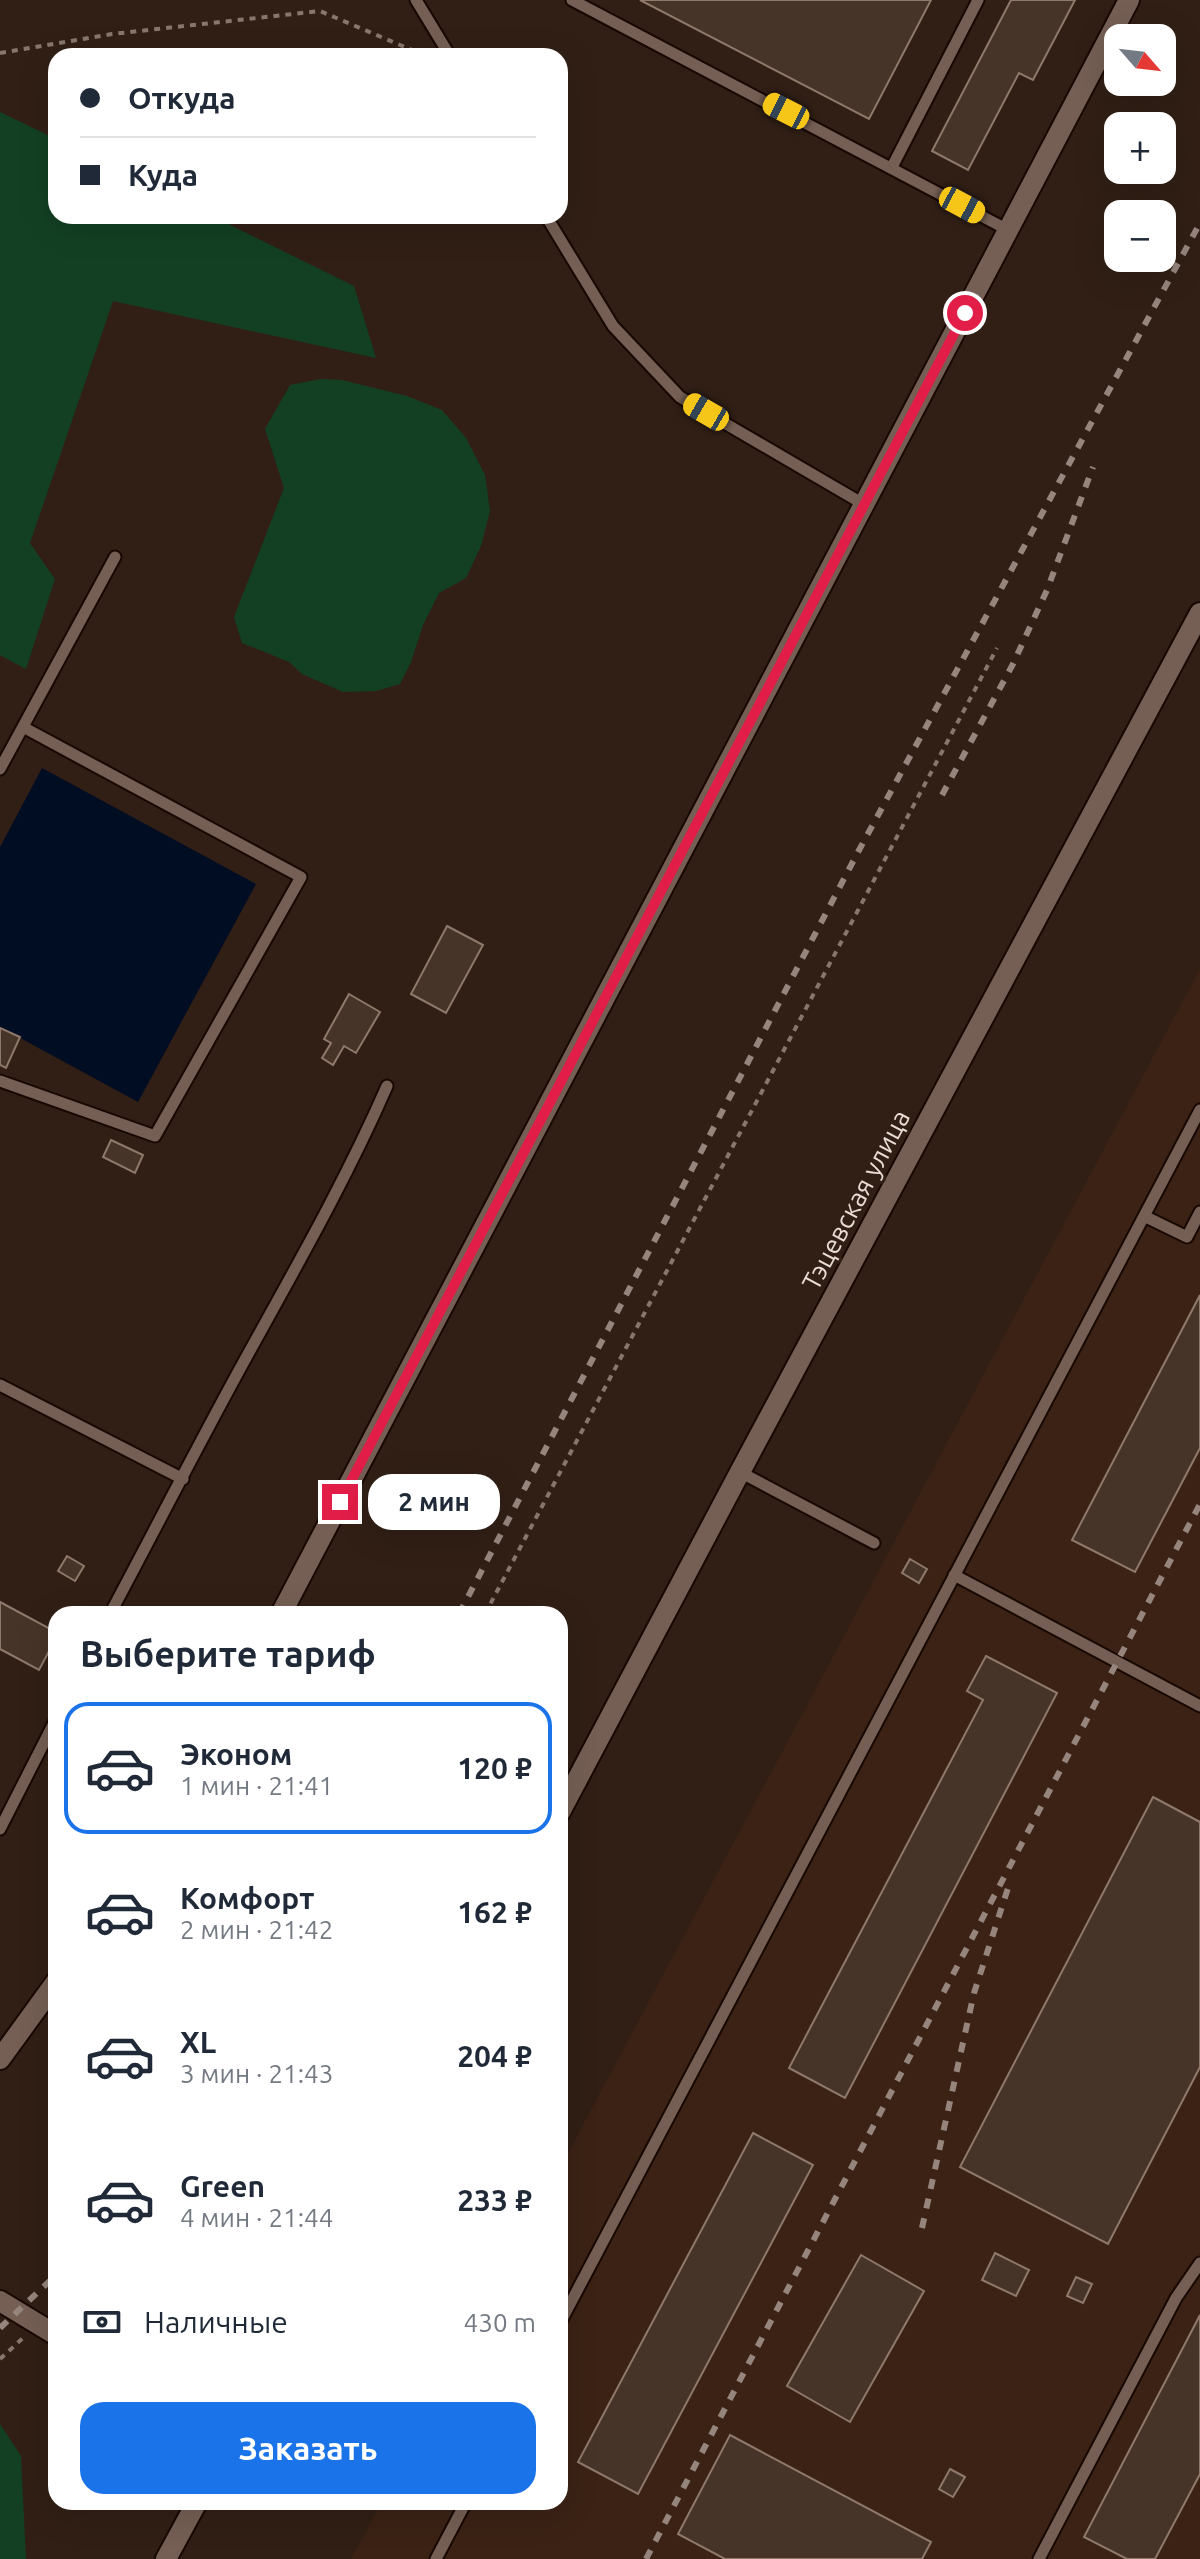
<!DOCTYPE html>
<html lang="ru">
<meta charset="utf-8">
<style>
:root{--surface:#fff;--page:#f6f6f7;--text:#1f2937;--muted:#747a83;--line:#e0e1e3;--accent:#1a73e8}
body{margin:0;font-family:Ubuntu,sans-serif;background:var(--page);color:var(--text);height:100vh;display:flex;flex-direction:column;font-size:30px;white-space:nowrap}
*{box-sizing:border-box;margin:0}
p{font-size:26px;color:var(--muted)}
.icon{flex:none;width:44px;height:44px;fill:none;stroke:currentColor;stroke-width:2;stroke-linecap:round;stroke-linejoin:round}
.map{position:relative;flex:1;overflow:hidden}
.details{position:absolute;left:48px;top:1606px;width:520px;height:904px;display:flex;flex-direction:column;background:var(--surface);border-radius:24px;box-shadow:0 8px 32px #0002}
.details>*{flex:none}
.top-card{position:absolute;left:48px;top:48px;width:520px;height:176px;border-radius:24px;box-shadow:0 8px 32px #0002;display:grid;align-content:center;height:176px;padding:0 32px;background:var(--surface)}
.needle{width:52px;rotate:118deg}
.fabs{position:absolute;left:1104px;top:24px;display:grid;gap:16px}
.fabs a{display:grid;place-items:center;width:72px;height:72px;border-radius:16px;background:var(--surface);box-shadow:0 8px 32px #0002;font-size:40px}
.end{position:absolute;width:36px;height:36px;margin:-18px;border:10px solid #e11d48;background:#fff;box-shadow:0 0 0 4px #fff}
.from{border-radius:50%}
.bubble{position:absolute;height:56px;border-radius:24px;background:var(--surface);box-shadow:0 8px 32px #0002;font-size:26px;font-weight:700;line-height:56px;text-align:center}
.car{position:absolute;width:24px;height:48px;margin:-24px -12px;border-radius:10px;box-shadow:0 0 6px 2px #0007;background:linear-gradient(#f5c518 24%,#345 0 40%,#f5c518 0 76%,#345 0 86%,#f5c518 0)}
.top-card b{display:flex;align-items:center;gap:28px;height:76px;font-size:30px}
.top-card b+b{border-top:2px solid var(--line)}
.top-card i{width:20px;height:20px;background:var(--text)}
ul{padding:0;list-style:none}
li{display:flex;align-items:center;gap:24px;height:132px;margin:0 16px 12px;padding:0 16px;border:4px solid transparent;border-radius:24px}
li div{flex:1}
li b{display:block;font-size:30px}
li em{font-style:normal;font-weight:700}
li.active{border-color:var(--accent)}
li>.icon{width:72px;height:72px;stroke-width:1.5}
h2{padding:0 32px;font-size:36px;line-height:96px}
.pay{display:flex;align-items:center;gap:20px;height:88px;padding:0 32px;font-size:30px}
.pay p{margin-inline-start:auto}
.primary-button{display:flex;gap:16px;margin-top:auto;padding:16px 32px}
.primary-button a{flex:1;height:92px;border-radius:24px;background:var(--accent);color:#fff;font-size:32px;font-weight:700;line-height:92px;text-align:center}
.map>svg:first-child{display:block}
.built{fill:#3b2215}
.green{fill:#134023}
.water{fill:#000d22}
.building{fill:#473428;stroke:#8e796b;stroke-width:2}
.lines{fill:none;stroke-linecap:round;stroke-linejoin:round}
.service-casing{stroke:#180802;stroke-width:15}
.minor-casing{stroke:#180802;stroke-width:24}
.tertiary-casing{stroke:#180802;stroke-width:24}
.path{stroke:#86766e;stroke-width:4;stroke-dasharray:6 6;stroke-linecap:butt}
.service{stroke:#755f54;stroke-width:11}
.minor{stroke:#755f54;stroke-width:20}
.tertiary{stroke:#755f54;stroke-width:20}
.rail{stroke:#95857d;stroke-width:6;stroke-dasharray:10 10;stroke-linecap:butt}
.route{stroke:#e11d48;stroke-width:10}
.labels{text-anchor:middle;stroke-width:6;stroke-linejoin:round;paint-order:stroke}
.street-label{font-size:26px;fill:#eaddd6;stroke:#311f15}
</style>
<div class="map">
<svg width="1200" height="2559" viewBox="0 0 1200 2559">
<rect width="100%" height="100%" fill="#311f15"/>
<path class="built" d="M1200,969V2559H351L382,2502H560V2168Z"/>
<path class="green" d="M0,112L56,139V216H212L354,286L376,358L113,301L30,543L55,579L26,669L0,655Z
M321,379L342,380L407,396L442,410L466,438L485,475L490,511L481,546L466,578L439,593L423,625L411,662L400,684L376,691L343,692L302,674L289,662L242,643L234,617L284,488L265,429L290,385Z
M0,2424L21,2456L26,2559H0Z"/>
<path class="water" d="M42,768L256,884L138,1102L0,1027V847Z"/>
<path class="building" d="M640,0H931L869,119Z
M1011,0H1075L1033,80L1019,73L968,170L932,151Z
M447,926L483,945L446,1013L411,994Z
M349,994L380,1012L356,1053L344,1046L333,1065L322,1058L331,1043L324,1039Z
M0,1028L20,1037L6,1068L0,1065Z
M111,1140L143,1155L135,1173L103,1157Z
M1200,1295V1448L1135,1572L1072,1540Z
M67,1556L84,1566L75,1581L58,1571Z
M910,1559L927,1569L919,1583L902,1573Z
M0,1602L56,1632V1638L39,1670L0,1649Z
M986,1656L1057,1693L845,2098L789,2068L983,1700L967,1691Z
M1153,1797L1200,1822V2067L1108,2244L960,2167Z
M753,2133L813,2165L638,2494L578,2462Z
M995,2253L1029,2270L1016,2296L982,2280Z
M861,2255L924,2291L850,2422L787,2386Z
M1076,2277L1092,2284L1083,2303L1067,2296Z
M1200,2315V2474L1155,2559H1127L1084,2537Z
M730,2435L931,2542L922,2559H725L678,2534Z
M950,2469L965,2477L953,2497L939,2489Z"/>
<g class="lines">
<defs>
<path id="service" d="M416,0L450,56
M572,0L1008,230
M892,167L978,0
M546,216L613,326L680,397L865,505
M0,769L115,557
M0,1081L155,1136L301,877L23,727
M1144,1216L1187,1237L1200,1212
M0,1385L183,1479
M740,1472L874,1543
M954,1575L1200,1706
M110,1614C156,1528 200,1441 247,1356C296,1267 346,1180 387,1086
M0,1829L56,1719
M560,2323L1200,1110
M436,2559L466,2502
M1039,2559L1176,2298L1200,2263"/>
<path id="minor" d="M281,1614L1129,0
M0,2059L56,1982
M0,2301L56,2335"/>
<path id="tertiary" d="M560,1812L740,1472L1200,613
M166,2559L197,2502"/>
</defs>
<use href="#service" class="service-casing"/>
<use href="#minor" class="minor-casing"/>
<use href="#tertiary" class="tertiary-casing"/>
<path class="path" d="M0,53L112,34L320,11L426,56
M485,1614L997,648
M0,2359L23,2338"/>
<use href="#service" class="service"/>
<use href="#minor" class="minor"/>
<use href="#tertiary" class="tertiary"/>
<path class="rail" d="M942,795L1013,664L1047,590L1093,467
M459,1614L858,852L1200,223
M922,2228L974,1993L1009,1885
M0,2328L56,2275
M646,2559L1200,1504"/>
</g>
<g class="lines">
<path class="route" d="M340,1502L965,313"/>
</g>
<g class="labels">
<g class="street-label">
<text transform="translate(856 1200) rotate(-62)" y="9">Тэцевская улица</text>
</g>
</g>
</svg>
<div class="fabs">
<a><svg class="needle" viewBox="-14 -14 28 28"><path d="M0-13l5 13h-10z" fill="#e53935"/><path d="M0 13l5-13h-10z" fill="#747a83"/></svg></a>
<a>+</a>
<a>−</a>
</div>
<i class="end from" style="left:965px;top:313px"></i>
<i class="end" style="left:340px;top:1502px"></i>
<div class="bubble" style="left:368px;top:1474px;width:132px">2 мин</div>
<i class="car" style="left:786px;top:111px;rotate:297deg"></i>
<i class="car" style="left:962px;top:205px;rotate:118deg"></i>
<i class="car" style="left:706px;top:412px;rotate:300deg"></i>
<div class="top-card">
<b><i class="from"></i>Откуда</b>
<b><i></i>Куда</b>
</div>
<section class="details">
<h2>Выберите тариф</h2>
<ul>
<li class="active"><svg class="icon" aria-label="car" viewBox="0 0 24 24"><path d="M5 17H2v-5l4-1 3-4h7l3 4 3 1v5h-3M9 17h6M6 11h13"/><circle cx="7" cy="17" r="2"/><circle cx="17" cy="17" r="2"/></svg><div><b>Эконом</b><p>1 мин · 21:41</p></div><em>120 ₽</em></li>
<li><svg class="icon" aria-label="car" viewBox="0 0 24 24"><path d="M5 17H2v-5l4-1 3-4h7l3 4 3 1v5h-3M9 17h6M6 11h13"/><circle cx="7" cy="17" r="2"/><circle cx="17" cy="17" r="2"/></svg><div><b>Комфорт</b><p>2 мин · 21:42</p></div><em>162 ₽</em></li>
<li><svg class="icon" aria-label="car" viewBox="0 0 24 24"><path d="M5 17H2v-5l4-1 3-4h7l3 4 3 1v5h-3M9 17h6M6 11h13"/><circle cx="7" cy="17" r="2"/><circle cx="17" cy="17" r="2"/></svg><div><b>XL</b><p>3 мин · 21:43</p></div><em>204 ₽</em></li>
<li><svg class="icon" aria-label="car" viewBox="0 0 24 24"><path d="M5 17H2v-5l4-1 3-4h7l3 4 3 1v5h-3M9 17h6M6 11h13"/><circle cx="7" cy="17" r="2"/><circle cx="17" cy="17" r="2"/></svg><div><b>Green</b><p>4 мин · 21:44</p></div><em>233 ₽</em></li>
</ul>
<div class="pay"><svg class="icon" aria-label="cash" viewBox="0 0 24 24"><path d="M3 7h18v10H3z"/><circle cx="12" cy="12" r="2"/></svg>Наличные<p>430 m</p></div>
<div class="primary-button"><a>Заказать</a></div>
</section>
</div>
